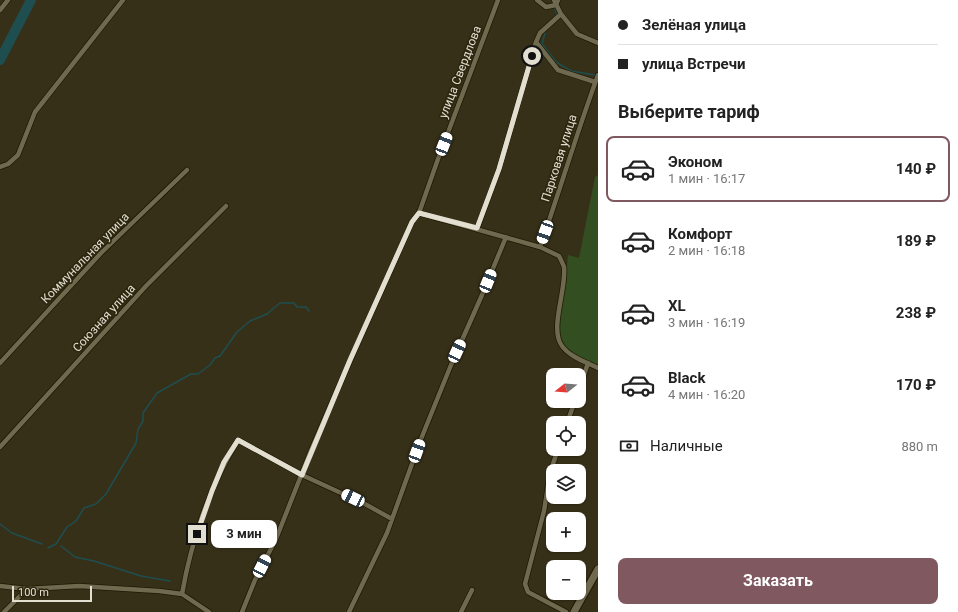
<!DOCTYPE html>
<html lang="ru">
<meta charset="utf-8">
<style>
:root{--surface:#fff;--page:#f6f6f6;--text:#222;--muted:#767676;--line:#e0e0e0;--accent:#80585f}
body{margin:0;font-family:Roboto,sans-serif;background:var(--page);color:var(--text);height:100vh;display:flex;flex-direction:column;font-size:15px;white-space:nowrap}
*{box-sizing:border-box;margin:0}
p{font-size:13px;color:var(--muted)}
.icon{flex:none;width:22px;height:22px;fill:none;stroke:currentColor;stroke-width:2;stroke-linecap:round;stroke-linejoin:round}
.map{position:relative;flex:1;overflow:hidden}
.side{display:flex;flex-direction:column;background:var(--surface);width:360px}
.side>*{flex:none}
.top-card{display:grid;align-content:center;height:88px;padding:0 20px;background:var(--surface)}
.needle{width:26px;rotate:253deg}
.tools{position:absolute;left:546px;top:368px;display:grid;gap:8px}
.tools a{display:grid;place-items:center;width:40px;height:40px;border-radius:8px;background:var(--surface);box-shadow:0 1px 3px #0004;font-size:20px}
.scale{position:absolute;left:12px;bottom:10px;width:80px;box-sizing:border-box;padding-left:4px;border:2px solid #e2ded0;border-top:0;font-size:11px;line-height:14px;white-space:nowrap;color:#e2ded0;-webkit-text-stroke:3px #2d270f;paint-order:stroke}
.end{position:absolute;width:18px;height:18px;margin:-9px;border:5px solid #e2ded0;background:#111;box-shadow:0 0 0 2px #111}
.from{border-radius:50%}
.bubble{position:absolute;height:28px;border-radius:8px;background:var(--surface);box-shadow:0 1px 3px #0004;font-size:13px;font-weight:700;line-height:28px;text-align:center}
.car{position:absolute;width:12px;height:24px;margin:-12px -6px;border-radius:5px;box-shadow:0 0 3px 1px #0007;background:linear-gradient(#fff 24%,#345 0 40%,#fff 0 76%,#345 0 86%,#fff 0)}
.top-card b{display:flex;align-items:center;gap:14px;height:38px;font-size:15px}
.top-card b+b{border-top:1px solid var(--line)}
.top-card i{width:10px;height:10px;background:var(--text)}
ul{padding:0;list-style:none}
li{display:flex;align-items:center;gap:12px;height:66px;margin:0 8px 6px;padding:0 12px;border:2px solid transparent;border-radius:8px}
li div{flex:1}
li b{display:block;font-size:15px}
li em{font-style:normal;font-weight:700}
li.active{border-color:var(--accent)}
li>.icon{width:36px;height:36px;stroke-width:1.5}
h2{padding:0 20px;font-size:18px;line-height:48px}
.pay{display:flex;align-items:center;gap:10px;height:44px;padding:0 20px;font-size:15px}
.pay p{margin-inline-start:auto}
.primary-button{display:flex;gap:8px;margin-top:auto;padding:8px 20px}
.primary-button a{flex:1;height:46px;border-radius:8px;background:var(--accent);color:#fff;font-size:16px;font-weight:700;line-height:46px;text-align:center}
main{display:flex;flex:1;min-height:0}
.map>svg:first-child{display:block}
.green{fill:#334e21}
.lines{fill:none;stroke-linecap:round;stroke-linejoin:round}
.stream{stroke:#1e4e4f;stroke-width:1.5}
.river{stroke:#1e4e4f;stroke-width:10}
.street-casing{stroke:#1e1802;stroke-width:6}
.secondary-casing{stroke:#1e1802;stroke-width:9}
.street{stroke:#6f694f;stroke-width:4.5}
.secondary{stroke:#6f694f;stroke-width:7}
.route{stroke:#e2ded0;stroke-width:5}
.labels{text-anchor:middle;stroke-width:3.5;stroke-linejoin:round;paint-order:stroke}
.street-label{font-size:12px;fill:#e2ded0;stroke:#2d270f}
</style>
<main>
<div class="map">
<svg width="598" height="612" viewBox="0 0 598 612">
<rect width="100%" height="100%" fill="#373019"/>
<path class="green" d="M598,175V366L573,353L566,347L560,339V318L566,278L568,255L579,258L595,177Z"/>
<g class="lines">
<path class="stream" d="M551,21L557,14L554,7
M545,33L542,44L556,62L571,71L595,75
M0,524L12,533L42,544
M61,546L75,557L94,561L141,576L170,581
M48,548L56,544L67,527L76,521L84,508L96,504L106,494L136,443L138,429L143,421V413L157,393L191,374H198L210,365L215,358L220,356L237,332L250,321L267,314L280,303H294L297,307H306L309,311"/>
<path class="river" d="M0,60L31,0"/>
<defs>
<path id="street" d="M537,0L546,7L556,5L558,0
M554,0L561,14L540,33L536,42L558,70L595,82
M0,10L8,0
M561,14L577,34L598,43
M0,167L8,164L18,155L35,112L123,0
M419,213L540,247L559,256C561,260 563,264 564,267C567,288 549,329 562,346C570,357 586,362 598,368
M477,229L499,169L536,42
M540,247C560,190 577,132 598,75
M0,363L101,253L187,170
M579,390L588,363
M567,423L575,401
M0,447L146,286L226,206
M558,449L550,473L544,511L525,584L528,592L566,612
M0,586L27,589L79,586L159,591L182,594L209,612
M182,594C191,542 210,485 238,440L302,475L365,504L392,519
M4,612L27,589
M242,612L255,580L276,539L310,453L350,361L412,222L419,213L438,159L498,0
M349,612L387,533L421,439L451,365L482,295L506,237
M461,612L472,590"/>
<path id="secondary" d="M574,612L598,569"/>
</defs>
<use href="#street" class="street-casing"/>
<use href="#secondary" class="secondary-casing"/>
<use href="#street" class="street"/>
<use href="#secondary" class="secondary"/>
</g>
<g class="lines">
<path class="route" d="M197,534L212,491L224,462L238,440L302,475L350,360L412,222L419,213L477,228L499,169L532,56"/>
</g>
<g class="labels">
<g class="street-label">
<text transform="translate(460 72) rotate(-69)" y="4">улица Свердлова</text>
<text transform="translate(559 158) rotate(-72)" y="4">Парковая улица</text>
<text transform="translate(85 258) rotate(-46)" y="4">Коммунальная улица</text>
<text transform="translate(104 318) rotate(-48)" y="4">Союзная улица</text>
</g>
</g>
</svg>
<div class="tools">
<a><svg class="needle" viewBox="-14 -14 28 28"><path d="M0-13l5 13h-10z" fill="#e53935"/><path d="M0 13l5-13h-10z" fill="#767676"/></svg></a>
<a><svg class="icon" aria-label="locate" viewBox="0 0 24 24"><circle cx="12" cy="12" r="6"/><path d="M12 2v4M12 18v4M2 12h4M18 12h4"/></svg></a>
<a><svg class="icon" aria-label="layers" viewBox="0 0 24 24"><path d="M12 4l9 5-9 5-9-5zM3 14l9 5 9-5"/></svg></a>
<a>+</a>
<a>−</a>
</div>
<div class="scale">100 m</div>
<i class="end from" style="left:532px;top:56px"></i>
<i class="end" style="left:197px;top:534px"></i>
<div class="bubble" style="left:211px;top:520px;width:66px">3 мин</div>
<i class="car" style="left:444px;top:144px;rotate:21deg"></i>
<i class="car" style="left:545px;top:232px;rotate:200deg"></i>
<i class="car" style="left:488px;top:281px;rotate:22deg"></i>
<i class="car" style="left:457px;top:351px;rotate:25deg"></i>
<i class="car" style="left:417px;top:451px;rotate:20deg"></i>
<i class="car" style="left:353px;top:498px;rotate:295deg"></i>
<i class="car" style="left:262px;top:566px;rotate:27deg"></i>
</div>
<section class="side">
<div class="top-card">
<b><i class="from"></i>Зелёная улица</b>
<b><i></i>улица Встречи</b>
</div>
<h2>Выберите тариф</h2>
<ul>
<li class="active"><svg class="icon" aria-label="car" viewBox="0 0 24 24"><path d="M5 17H2v-5l4-1 3-4h7l3 4 3 1v5h-3M9 17h6M6 11h13"/><circle cx="7" cy="17" r="2"/><circle cx="17" cy="17" r="2"/></svg><div><b>Эконом</b><p>1 мин · 16:17</p></div><em>140 ₽</em></li>
<li><svg class="icon" aria-label="car" viewBox="0 0 24 24"><path d="M5 17H2v-5l4-1 3-4h7l3 4 3 1v5h-3M9 17h6M6 11h13"/><circle cx="7" cy="17" r="2"/><circle cx="17" cy="17" r="2"/></svg><div><b>Комфорт</b><p>2 мин · 16:18</p></div><em>189 ₽</em></li>
<li><svg class="icon" aria-label="car" viewBox="0 0 24 24"><path d="M5 17H2v-5l4-1 3-4h7l3 4 3 1v5h-3M9 17h6M6 11h13"/><circle cx="7" cy="17" r="2"/><circle cx="17" cy="17" r="2"/></svg><div><b>XL</b><p>3 мин · 16:19</p></div><em>238 ₽</em></li>
<li><svg class="icon" aria-label="car" viewBox="0 0 24 24"><path d="M5 17H2v-5l4-1 3-4h7l3 4 3 1v5h-3M9 17h6M6 11h13"/><circle cx="7" cy="17" r="2"/><circle cx="17" cy="17" r="2"/></svg><div><b>Black</b><p>4 мин · 16:20</p></div><em>170 ₽</em></li>
</ul>
<div class="pay"><svg class="icon" aria-label="cash" viewBox="0 0 24 24"><path d="M3 7h18v10H3z"/><circle cx="12" cy="12" r="2"/></svg>Наличные<p>880 m</p></div>
<div class="primary-button"><a>Заказать</a></div>
</section>
</main>
